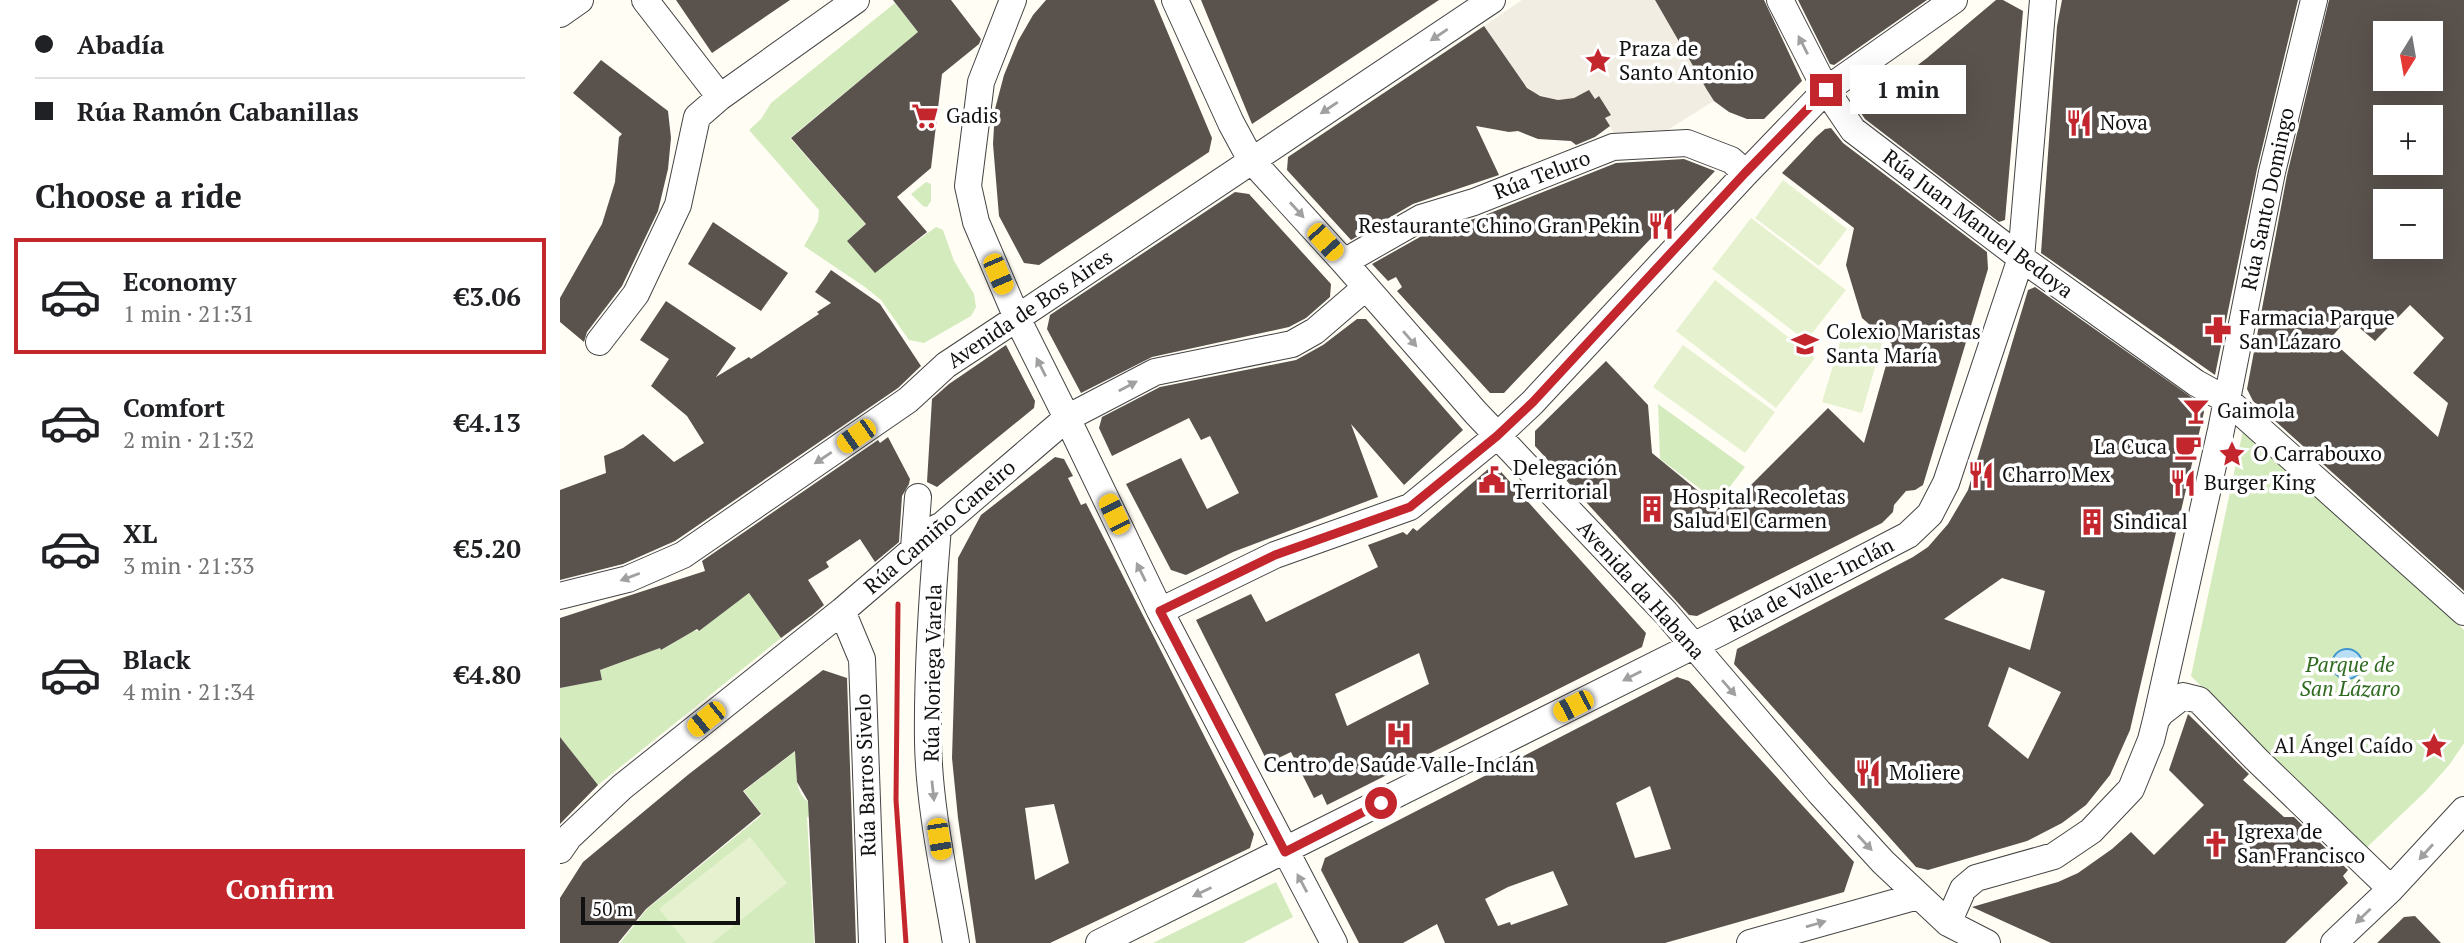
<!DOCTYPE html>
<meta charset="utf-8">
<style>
:root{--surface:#fff;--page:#f6f6f6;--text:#202124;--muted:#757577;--line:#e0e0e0;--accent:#c4262d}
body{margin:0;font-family:"PT Serif",serif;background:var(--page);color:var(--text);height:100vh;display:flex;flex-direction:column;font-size:26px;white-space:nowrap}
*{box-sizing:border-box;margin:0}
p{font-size:23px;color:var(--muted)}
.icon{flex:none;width:38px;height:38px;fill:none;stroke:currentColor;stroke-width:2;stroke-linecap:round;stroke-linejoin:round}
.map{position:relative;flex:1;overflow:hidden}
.drawer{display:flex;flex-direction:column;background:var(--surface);width:560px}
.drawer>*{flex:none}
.guide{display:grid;align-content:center;height:154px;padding:0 35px;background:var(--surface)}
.needle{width:46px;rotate:191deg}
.fabs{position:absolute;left:1813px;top:21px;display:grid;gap:14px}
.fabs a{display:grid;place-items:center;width:70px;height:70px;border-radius:0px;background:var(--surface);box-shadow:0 7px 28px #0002;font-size:35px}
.scale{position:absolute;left:21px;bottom:18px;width:159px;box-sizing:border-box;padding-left:7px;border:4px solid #111;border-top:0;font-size:19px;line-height:24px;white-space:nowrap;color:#111;-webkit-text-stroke:5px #fff;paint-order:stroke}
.end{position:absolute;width:32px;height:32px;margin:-16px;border:9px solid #c4262d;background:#fff;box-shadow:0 0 0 4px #fff}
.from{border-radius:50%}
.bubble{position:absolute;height:49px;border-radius:0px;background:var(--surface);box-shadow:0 7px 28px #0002;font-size:23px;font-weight:800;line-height:49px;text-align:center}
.car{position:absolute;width:21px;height:42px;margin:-21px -10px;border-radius:9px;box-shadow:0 0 5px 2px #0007;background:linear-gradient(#f5c518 24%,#345 0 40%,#f5c518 0 76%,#345 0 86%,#f5c518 0)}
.guide b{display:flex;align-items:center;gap:24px;height:66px;font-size:26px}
.guide b+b{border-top:2px solid var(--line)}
.guide i{width:18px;height:18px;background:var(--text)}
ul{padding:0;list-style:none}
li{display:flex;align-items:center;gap:21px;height:116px;margin:0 14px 10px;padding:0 21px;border:4px solid transparent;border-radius:0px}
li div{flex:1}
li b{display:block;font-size:26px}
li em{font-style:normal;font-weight:800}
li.active{border-color:var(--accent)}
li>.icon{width:63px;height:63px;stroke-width:1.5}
h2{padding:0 35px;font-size:32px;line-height:84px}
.cta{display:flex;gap:14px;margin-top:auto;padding:14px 35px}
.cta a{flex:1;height:80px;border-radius:0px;background:var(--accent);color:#fff;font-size:28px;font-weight:800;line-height:80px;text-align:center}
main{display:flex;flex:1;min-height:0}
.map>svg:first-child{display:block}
.green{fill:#d4ebbd}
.pitch{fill:#e6f2cf}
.plaza{fill:#f1ede2}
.water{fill:#b9dff7;stroke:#3f95cf;stroke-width:2}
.building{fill:#5a524d;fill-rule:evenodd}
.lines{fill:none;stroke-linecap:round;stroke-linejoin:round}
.minor-casing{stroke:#444;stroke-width:28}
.minor{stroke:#fff;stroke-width:26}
.rail{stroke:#c4262d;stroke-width:5}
.oneway{fill:#a0a0a0}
.route{stroke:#c4262d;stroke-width:9}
.labels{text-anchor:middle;stroke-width:7;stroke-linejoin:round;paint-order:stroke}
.poi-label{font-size:21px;fill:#111;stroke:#fff;text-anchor:start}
.street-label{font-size:21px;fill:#111;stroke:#fff}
.park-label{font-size:21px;font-style:italic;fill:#2e6b1f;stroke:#fff}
</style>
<main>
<section class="drawer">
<div class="guide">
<b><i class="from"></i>Abadía</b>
<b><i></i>Rúa Ramón Cabanillas</b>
</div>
<h2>Choose a ride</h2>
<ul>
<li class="active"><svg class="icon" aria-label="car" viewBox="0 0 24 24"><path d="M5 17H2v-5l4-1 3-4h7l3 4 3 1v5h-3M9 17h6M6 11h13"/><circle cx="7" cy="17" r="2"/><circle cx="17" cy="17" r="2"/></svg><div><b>Economy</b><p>1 min · 21:31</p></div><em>€3.06</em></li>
<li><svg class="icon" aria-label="car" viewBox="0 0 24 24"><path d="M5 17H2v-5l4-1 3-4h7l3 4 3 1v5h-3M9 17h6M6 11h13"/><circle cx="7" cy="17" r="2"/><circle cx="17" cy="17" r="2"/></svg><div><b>Comfort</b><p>2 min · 21:32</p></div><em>€4.13</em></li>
<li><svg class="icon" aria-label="car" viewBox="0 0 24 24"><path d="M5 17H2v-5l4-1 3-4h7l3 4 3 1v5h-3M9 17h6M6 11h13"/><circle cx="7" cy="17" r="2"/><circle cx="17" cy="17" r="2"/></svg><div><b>XL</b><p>3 min · 21:33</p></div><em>€5.20</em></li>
<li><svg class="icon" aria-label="car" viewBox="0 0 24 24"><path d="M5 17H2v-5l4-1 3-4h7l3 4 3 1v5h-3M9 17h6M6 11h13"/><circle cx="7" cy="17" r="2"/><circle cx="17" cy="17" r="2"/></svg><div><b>Black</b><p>4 min · 21:34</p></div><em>€4.80</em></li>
</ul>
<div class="cta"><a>Confirm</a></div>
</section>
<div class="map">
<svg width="1904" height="943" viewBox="0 0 1904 943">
<rect width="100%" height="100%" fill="#fffdf4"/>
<path class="green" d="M335,3L358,32L230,138L306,224L287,241L315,272L376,227L383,230L394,261L414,294L416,307L411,316L364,343L349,340L321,300L305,287L244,246L258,221L259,210L189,130L201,119L211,103Z
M366,182L371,184V201L367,207L363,206L351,194Z
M1098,404L1185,467L1158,502L1100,459Z
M1684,426L1904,630V743L1890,764L1865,792L1804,850L1631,676Z
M189,593L221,638L38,785L0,737V688L42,680L40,670L100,648L102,650L133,631H139Z
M241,747C236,769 231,791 252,805L253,817H247L254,943H60L87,909L202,815L184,791Z
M716,882L733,917L683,943H593Z"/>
<path class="pitch" d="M1223,180L1287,229L1259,266L1195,218Z
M1191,218L1286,290L1246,341L1152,269Z
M1155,280L1255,358L1216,408L1116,331Z
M1283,332L1322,343L1302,413L1262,402Z
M1123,345L1215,412L1185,453L1093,387Z
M190,837L227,883L152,943H127L99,909Z"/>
<path class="plaza" d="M962,0H1095L1154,101L1096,137H1056L1045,118L1051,114L1039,96L1035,99L1029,91L1014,98L998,100L976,94L962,83L924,26Z"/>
<path class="water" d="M1772 664a15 15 0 1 1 30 0a15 15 0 1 1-30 0Z"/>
<path class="building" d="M116,0H230L152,53Z
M333,0H391L421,39L419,44L382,74L371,168L337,197L367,232L315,273L287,241L306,224L231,138L358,32Z
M486,0H594L652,138L649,152L479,265L464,263L439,216L433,144L435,109L444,75L458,41L473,15Z
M641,0H879L692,124Z
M1095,0H1204L1242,81L1204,119H1187L1169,112L1154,101L1147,90Z
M1238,0H1367L1274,65L1270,64Z
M1436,0H1443L1463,11L1445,220L1439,222L1305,119L1299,110L1367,58Z
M1502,0H1738L1697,169L1655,375L1481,253L1497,26Z
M1769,0H1904V591L1693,401L1687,389L1727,175ZM1825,33H1871V79H1825ZM1825,117H1871V163H1825ZM1825,201H1871V247H1825ZM1850,305L1884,338L1853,373L1888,403L1878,437L1770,339L1788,318L1815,341Z
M924,26L967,88L980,96L998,100L1014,98L1029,90L1035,99L1039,96L1051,115L1045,118L1050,126L1035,137L1016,145L1011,141L978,139L958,131L949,132L916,126L939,175L853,204L791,240L727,170L728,157Z
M41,60L108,111L111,138L108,169L98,211L62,286L27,332L24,342L0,322V298L42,224L55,182L59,137L62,134L13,93Z
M1271,128L1283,143L1427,252L1428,269L1363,485L1355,490L1346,491L1334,505L1333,512L1322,523L1137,616L1129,615L975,446V431L1046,361L1088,405L1092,453L1164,512L1268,408L1304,443L1332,344L1302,318L1286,265L1294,228L1222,173L1256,137L1265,129Z
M1124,159L1155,171L944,393H930L837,291L842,287L836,277L828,281L812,264L867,233L920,217L1056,163Z
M675,192L689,194L771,284L770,297L746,318L729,327L592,357L521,393L487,329L490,315Z
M153,222L228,273L201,311L128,264Z
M271,270L320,304L361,366L338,388L115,541L63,564L0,580V490L46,473L44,456L63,448L83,434L114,462L144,443L127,416L91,386L109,359L80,340L106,301L176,348L156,377L189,357L191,359L259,314L257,312L271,303L255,292Z
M1475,287L1641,404L1644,412L1570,730L1550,775L1526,805L1502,823L1467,841L1368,870L1356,867L1174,664L1177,649L1353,557L1368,547L1388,524L1408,490L1468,290ZM1442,578L1485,591L1470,650L1384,619ZM1449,667L1501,692L1468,759L1428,726Z
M797,319H806L903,430L844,485L791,424L818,497L673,552L626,575L611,570L566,484L621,458L647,509L679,493L650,436L641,440L629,418L552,456L539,428L542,417L600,387L736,360L763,345Z
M446,345L475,401L474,408L377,487L367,482L372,399L389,384Z
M328,437L350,479L349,484L342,496L339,542L315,562L300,539L266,562L269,567L248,580L264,605L252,615L221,638L189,593L139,631L137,629L101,650L100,648L40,670L42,680L0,688V618L145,571L142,561L318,440L320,443Z
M495,457L504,459L513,476L508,478L521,505L526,503L694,834L690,848L490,943H416L398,818L392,758L398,558L421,515ZM494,804L509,863L475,880L465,808Z
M934,464L1086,633L1082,647L767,805L762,794L754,798L731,752L708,763L636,620L691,594L706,622L818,567L808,545L843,532L847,535L853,528L857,531ZM859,653L869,684L787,726L775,694Z
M263,670L287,678L296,943H255L248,801L237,782L235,751L183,791L201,814L86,909L58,943H0V898L23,862L129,774Z
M1117,677L1129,681L1294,862L1284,892L1105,943H885L877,924L843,943H799L761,870L765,858ZM1090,786L1111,849L1075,858L1056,803ZM993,871L1008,905L951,925L950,922L938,926L925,899L948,887Z
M1628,714L1689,774L1683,780L1724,817H1734L1788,870L1783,876L1788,883L1725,943H1491L1412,907L1498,882L1518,873L1552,849L1571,832L1594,855L1644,805L1609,770Z
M0,737L38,785L0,824Z
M1855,916L1881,943H1817L1844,917Z"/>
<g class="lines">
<defs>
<path id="minor" d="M85,0L160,97
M453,0L421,82L408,186L416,222L457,318L507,418L600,611L774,943
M615,0L671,123L691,160L784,262L916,413L1105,612L1259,792L1323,862L1388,923L1427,943
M1220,0L1266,90L1293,130L1461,258L1636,383L1667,400L1904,612
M0,14L20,0
M784,262L861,218L914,202L1053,147L1127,143L1171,160L1186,173
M39,342L76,294L118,205L137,117L160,97L296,0
M378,527C372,598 367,670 368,741C369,808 385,877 396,943
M354,548L358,497
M0,596L68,579L123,555L348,400L386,365L457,318L932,0
M282,611L302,659L312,943
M600,611L715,555L850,507L937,436L973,402L1186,173L1266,90L1394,0
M1596,720L1661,430L1712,172L1754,0
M0,850L9,837L62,787L282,611L507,418L595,372L732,344L755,331L805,288
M1388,923L1403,889L1416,878L1494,856L1531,831L1571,789L1591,740L1596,720L1601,713L1623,696L1639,700L1696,759L1831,889
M539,943L1159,633L1348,535L1370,514L1386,483L1461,258L1483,0
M1190,943L1358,896
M1774,943L1831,889L1904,810"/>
</defs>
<use href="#minor" class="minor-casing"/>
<use href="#minor" class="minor"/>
<path class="rail" d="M338,604L336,800L346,943"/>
</g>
<defs><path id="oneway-solid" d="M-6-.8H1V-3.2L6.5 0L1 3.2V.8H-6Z" transform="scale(1.75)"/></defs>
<g class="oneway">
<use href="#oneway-solid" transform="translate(879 35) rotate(146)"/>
<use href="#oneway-solid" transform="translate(1243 45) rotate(-117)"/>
<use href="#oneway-solid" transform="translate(769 108) rotate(146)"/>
<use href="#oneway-solid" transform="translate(737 210) rotate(48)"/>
<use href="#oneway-solid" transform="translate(850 339) rotate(49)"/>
<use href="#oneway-solid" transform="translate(481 367) rotate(-117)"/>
<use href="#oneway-solid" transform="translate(568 386) rotate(-28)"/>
<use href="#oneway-solid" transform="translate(263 458) rotate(146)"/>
<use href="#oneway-solid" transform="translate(581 572) rotate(-116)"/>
<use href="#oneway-solid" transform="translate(70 577) rotate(159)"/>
<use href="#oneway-solid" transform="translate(1072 676) rotate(153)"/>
<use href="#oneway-solid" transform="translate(1169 688) rotate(49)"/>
<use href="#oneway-solid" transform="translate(373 791) rotate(84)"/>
<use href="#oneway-solid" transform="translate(1305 843) rotate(47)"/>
<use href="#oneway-solid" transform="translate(1866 852) rotate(132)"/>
<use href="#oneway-solid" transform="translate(742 883) rotate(-118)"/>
<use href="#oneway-solid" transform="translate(642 892) rotate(154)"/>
<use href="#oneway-solid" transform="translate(1803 916) rotate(136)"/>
<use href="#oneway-solid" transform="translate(1256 924) rotate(-16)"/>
</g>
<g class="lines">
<path class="route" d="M821,803L725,852L600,611L715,555L850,507L937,436L973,402L1185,173L1266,90"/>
</g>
<defs>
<symbol id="sight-bare" viewBox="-9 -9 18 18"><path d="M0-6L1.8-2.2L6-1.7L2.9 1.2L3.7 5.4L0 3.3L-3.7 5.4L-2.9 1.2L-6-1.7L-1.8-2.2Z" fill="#c4262d" stroke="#fff" stroke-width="2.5" paint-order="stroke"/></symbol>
<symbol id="supermarket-bare" viewBox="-9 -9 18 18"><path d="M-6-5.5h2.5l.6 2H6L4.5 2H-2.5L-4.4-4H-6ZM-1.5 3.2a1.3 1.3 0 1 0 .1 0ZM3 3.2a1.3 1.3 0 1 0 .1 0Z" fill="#c4262d" stroke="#fff" stroke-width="2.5" paint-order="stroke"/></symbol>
<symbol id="restaurant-bare" viewBox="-9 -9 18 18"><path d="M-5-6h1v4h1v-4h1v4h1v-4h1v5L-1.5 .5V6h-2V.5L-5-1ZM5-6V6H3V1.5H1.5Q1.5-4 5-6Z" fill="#c4262d" stroke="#fff" stroke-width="2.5" paint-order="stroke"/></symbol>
<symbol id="pharmacy-bare" viewBox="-9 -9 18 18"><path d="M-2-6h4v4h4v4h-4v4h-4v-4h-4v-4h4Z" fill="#c4262d" stroke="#fff" stroke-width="2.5" paint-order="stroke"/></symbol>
<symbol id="school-bare" viewBox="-9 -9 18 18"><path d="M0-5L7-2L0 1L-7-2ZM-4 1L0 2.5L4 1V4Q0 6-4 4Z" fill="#c4262d" stroke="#fff" stroke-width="2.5" paint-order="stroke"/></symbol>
<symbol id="bar-bare" viewBox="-9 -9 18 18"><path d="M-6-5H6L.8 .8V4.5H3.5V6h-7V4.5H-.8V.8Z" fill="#c4262d" stroke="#fff" stroke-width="2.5" paint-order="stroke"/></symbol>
<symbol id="cafe-bare" viewBox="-9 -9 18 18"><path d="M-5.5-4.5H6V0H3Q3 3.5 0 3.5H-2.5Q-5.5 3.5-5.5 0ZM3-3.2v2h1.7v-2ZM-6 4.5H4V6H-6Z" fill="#c4262d" stroke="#fff" stroke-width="2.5" paint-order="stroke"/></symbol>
<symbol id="civic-bare" viewBox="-9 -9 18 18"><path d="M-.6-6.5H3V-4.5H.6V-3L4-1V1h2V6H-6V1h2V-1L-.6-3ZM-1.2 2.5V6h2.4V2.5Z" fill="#c4262d" stroke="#fff" stroke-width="2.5" paint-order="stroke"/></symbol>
<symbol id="building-bare" viewBox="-9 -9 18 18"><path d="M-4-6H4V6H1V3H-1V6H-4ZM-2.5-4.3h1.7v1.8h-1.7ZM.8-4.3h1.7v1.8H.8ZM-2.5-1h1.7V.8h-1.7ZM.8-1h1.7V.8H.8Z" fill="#c4262d" stroke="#fff" stroke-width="2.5" paint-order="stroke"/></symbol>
<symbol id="hospital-bare" viewBox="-9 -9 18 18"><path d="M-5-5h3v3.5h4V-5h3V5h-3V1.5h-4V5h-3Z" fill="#c4262d" stroke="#fff" stroke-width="2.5" paint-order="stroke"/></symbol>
<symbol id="church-bare" viewBox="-9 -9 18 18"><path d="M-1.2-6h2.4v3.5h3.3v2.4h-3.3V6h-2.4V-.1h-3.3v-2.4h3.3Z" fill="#c4262d" stroke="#fff" stroke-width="2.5" paint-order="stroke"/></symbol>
</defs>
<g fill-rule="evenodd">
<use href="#sight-bare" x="1019" y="42" width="38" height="38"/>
<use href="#supermarket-bare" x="346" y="97" width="38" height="38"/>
<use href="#restaurant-bare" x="1500" y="104" width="38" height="38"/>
<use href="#restaurant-bare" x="1082" y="207" width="38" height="38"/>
<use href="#pharmacy-bare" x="1639" y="311" width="38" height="38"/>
<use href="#school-bare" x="1226" y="325" width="38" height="38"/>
<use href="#bar-bare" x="1617" y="392" width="38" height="38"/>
<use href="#cafe-bare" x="1609" y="428" width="38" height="38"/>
<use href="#sight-bare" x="1653" y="435" width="38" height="38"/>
<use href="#restaurant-bare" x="1402" y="456" width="38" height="38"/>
<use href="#civic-bare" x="913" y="461" width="38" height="38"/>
<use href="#restaurant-bare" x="1604" y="464" width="38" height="38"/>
<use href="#building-bare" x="1073" y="490" width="38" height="38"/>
<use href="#building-bare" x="1513" y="503" width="38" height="38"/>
<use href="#hospital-bare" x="820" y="715" width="38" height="38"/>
<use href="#sight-bare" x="1855" y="727" width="38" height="38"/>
<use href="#restaurant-bare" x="1289" y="754" width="38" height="38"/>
<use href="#church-bare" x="1637" y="825" width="38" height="38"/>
</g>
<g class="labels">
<g class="poi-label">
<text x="1059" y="56">Praza de<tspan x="1059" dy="24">Santo Antonio</tspan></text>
<text x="386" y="123">Gadis</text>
<text x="1540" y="130">Nova</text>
<text x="1080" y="233" text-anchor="end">Restaurante Chino Gran Pekin</text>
<text x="1679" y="325">Farmacia Parque<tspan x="1679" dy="24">San Lázaro</tspan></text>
<text x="1266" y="339">Colexio Maristas<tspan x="1266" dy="24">Santa María</tspan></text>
<text x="1657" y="418">Gaimola</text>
<text x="1607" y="454" text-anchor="end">La Cuca</text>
<text x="1693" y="461">O Carrabouxo</text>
<text x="953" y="475">Delegación<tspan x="953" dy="24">Territorial</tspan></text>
<text x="1442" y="482">Charro Mex</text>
<text x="1644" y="490">Burger King</text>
<text x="1113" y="504">Hospital Recoletas<tspan x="1113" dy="24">Salud El Carmen</tspan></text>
<text x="1553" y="529">Sindical</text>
<text x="1853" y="753" text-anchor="end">Al Ángel Caído</text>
<text x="839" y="772" text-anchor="middle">Centro de Saúde Valle-Inclán</text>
<text x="1329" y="780">Moliere</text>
<text x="1677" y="839">Igrexa de<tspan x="1677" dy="24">San Francisco</tspan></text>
</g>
<g class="street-label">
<text transform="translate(982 175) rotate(-21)" y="7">Rúa Teluro</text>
<text transform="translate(1708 199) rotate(-78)" y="7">Rúa Santo Domingo</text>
<text transform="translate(1418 224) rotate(37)" y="7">Rúa Juan Manuel Bedoya</text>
<text transform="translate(470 309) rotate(-34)" y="7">Avenida de Bos Aires</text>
<text transform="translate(380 527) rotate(-41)" y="7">Rúa Camiño Caneiro</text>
<text transform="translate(1251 585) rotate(-27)" y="7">Rúa de Valle-Inclán</text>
<text transform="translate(1081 590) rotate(48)" y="7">Avenida da Habana</text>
<text transform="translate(373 673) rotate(-89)" y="7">Rúa Noriega Varela</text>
<text transform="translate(306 775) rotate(-92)" y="7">Rúa Barros Sivelo</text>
</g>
<g class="park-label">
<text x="1790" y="672">Parque de<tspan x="1790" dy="24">San Lázaro</tspan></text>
</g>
</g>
</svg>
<div class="fabs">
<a><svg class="needle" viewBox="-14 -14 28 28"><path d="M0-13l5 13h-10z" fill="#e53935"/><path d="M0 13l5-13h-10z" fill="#757577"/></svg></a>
<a>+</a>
<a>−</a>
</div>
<div class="scale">50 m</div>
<i class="end from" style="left:821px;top:803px"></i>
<i class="end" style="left:1266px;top:90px"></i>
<div class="bubble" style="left:1290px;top:65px;width:116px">1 min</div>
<i class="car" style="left:765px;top:242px;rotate:138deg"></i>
<i class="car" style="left:438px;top:274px;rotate:157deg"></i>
<i class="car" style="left:296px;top:436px;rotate:235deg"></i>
<i class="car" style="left:554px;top:514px;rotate:334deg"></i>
<i class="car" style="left:1013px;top:706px;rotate:243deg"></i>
<i class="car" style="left:146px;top:719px;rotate:231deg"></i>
<i class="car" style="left:379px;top:839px;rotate:171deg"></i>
</div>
</main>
